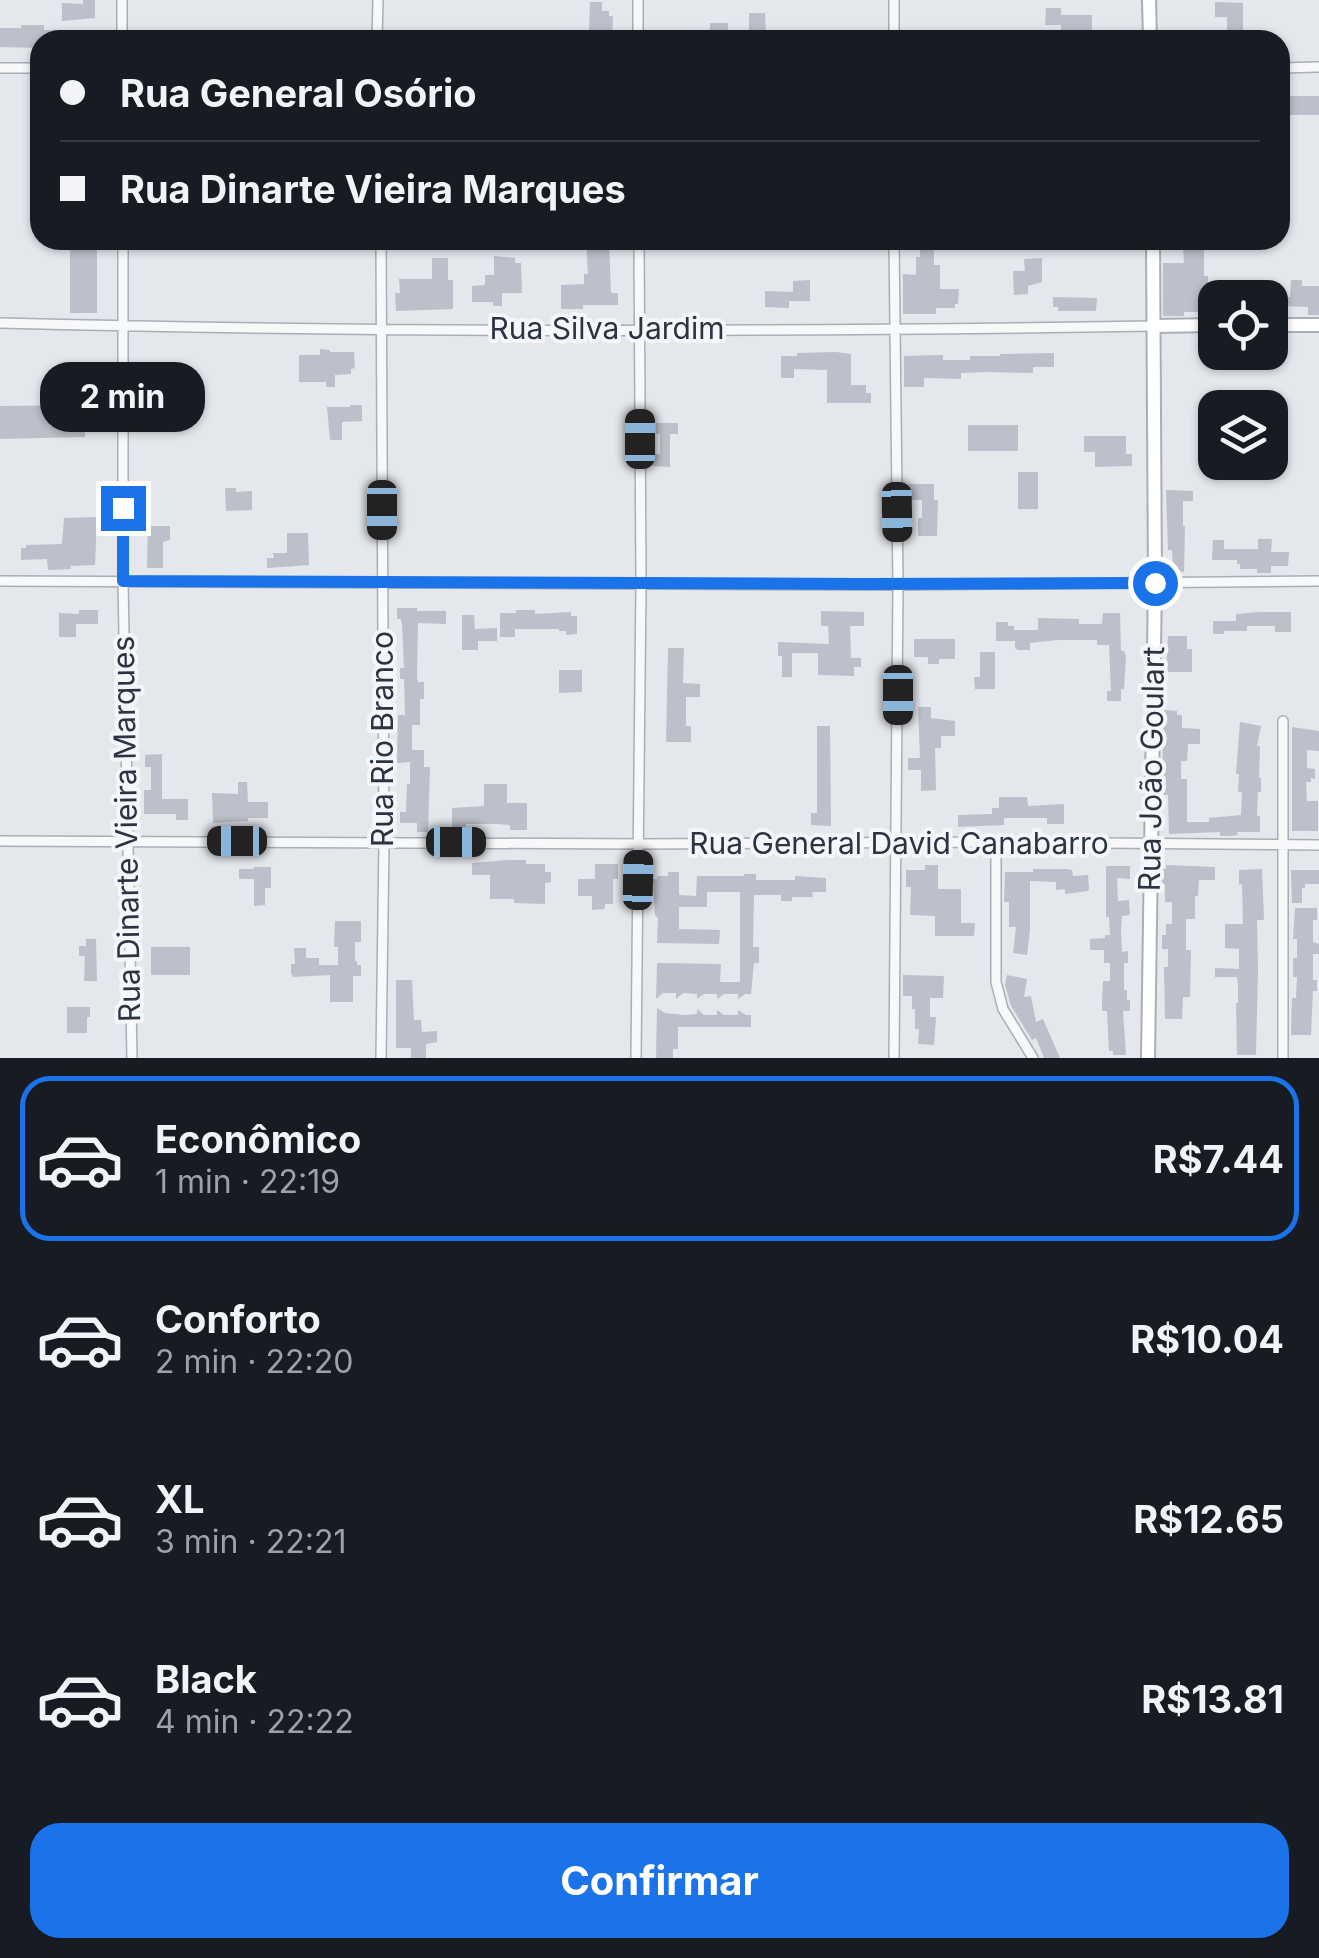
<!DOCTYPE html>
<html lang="pt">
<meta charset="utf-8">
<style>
:root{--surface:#171b24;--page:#20242c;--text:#f1f3f6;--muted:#9ea1a6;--line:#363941;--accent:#1a73e8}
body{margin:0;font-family:Inter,sans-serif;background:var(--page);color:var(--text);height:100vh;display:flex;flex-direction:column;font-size:38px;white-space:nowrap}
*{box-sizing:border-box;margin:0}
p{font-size:32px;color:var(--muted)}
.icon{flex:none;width:55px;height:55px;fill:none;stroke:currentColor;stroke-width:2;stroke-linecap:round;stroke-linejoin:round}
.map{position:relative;height:1058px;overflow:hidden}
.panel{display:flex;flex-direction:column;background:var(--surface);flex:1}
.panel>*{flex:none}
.guide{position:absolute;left:30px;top:30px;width:1260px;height:220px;border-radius:30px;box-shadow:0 2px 8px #0004;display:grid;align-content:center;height:220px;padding:0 30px;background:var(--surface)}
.buttons{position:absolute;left:1198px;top:280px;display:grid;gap:20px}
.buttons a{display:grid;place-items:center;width:90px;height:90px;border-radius:20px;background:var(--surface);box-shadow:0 2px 8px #0004;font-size:50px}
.end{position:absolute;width:45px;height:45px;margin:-22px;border:12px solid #1a73e8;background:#fff;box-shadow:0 0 0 5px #fff}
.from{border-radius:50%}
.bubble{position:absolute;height:70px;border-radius:30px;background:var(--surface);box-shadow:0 2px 8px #0004;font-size:32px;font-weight:700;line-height:70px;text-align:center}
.car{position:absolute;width:30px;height:60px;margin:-30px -15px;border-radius:12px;box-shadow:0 0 8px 2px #0007;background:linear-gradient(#222 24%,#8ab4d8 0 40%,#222 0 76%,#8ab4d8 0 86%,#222 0)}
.guide b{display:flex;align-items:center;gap:35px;height:95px;font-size:38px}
.guide b+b{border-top:2px solid var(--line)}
.guide i{width:25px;height:25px;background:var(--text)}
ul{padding:18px 0 0;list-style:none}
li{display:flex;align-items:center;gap:30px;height:165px;margin:0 20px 15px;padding:0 10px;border:5px solid transparent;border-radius:30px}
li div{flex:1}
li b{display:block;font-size:38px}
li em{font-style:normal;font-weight:700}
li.current{border-color:var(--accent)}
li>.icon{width:90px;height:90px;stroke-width:1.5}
.cta{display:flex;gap:20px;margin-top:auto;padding:20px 30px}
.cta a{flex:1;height:115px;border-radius:30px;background:var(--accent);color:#fff;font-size:40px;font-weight:700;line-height:115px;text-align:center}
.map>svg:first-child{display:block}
.building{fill:#bbc0ca}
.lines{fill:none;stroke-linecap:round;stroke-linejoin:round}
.street-casing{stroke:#a9aeb7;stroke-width:12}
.secondary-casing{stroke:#a9aeb7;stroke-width:16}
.street{stroke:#f7f8fa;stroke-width:9}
.secondary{stroke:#fff;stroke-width:12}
.route{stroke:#1a73e8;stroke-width:12}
.labels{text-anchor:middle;stroke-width:8;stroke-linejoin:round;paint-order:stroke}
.street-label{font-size:30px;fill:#2b3445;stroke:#f4f6f9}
</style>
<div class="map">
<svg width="1319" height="1058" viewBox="0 0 1319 1058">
<rect width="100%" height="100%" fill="#e4e7ec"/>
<path class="building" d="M83,0H95V18L62,21V3L83,4Z
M590,2H602V11H609V16H613L612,40H567V30H589Z
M1215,2L1243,3V35H1227V17H1215Z
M1046,8H1061V15H1092V32H1075V40H1061V25H1045Z
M749,13H765L766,37H749V32V40H717V36H710V23H728V31L749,30Z
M21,25H44V30H67V40H40V48L0,47V28H21Z
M1289,96H1319V115H1290Z
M61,240H97V313H70V250H61Z
M586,240H609L611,293H618V305H583V309H561V285L584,284V274H588Z
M920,241L934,242V265H940V289H959L958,304H955V308H936V314H903V274L916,275V257H920Z
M1183,246H1204V276H1208V290L1215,289V312H1184V316H1163V263H1184Z
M494,256L515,258V263H521L522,293H502V306H493V302H472V286L485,285V275H494Z
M432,258H448V280H453V309L396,311L395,293H400L399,279H432Z
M1042,258V282L1028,286V294L1014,295L1013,271H1025L1024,259Z
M810,280V301H789V308L765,307V291L793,292V281Z
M1291,280H1302V286H1319V315H1308V307L1282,306V311H1270V296L1290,297Z
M1053,297L1097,298L1096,311H1058V307H1053Z
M320,349L330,350V352H354L355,368L351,369V374L335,375V387H326V382H299V355H320Z
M836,352L851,354V385H866V393H871V403H827V370L794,369V378H781V356H797V353Z
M1054,353V367H1033V373L986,372L961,373V379L924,378V387H904V356L943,355V360H970V356H1000V354Z
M149,375H167V396H173V415H147Z
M84,405L85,437L0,439V406Z
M350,405H362V421L342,422V440H330L327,407H350Z
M656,423H678V434H670V467L649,466V454H660V434H656Z
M968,425H1018V451H968Z
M1084,436H1126V454H1132V466L1095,467V452H1084Z
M1018,472H1038V509H1018Z
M909,484H934V500H938L937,536H918V518H922V500H909Z
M225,488H236V492L252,491V510L226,511Z
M1166,490L1193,491V501H1183V526H1185L1184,572L1173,571L1172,550H1168Z
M97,517L95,565L70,566L71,569L48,570L47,559L21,560V548H26V545L62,544L64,518Z
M148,526H170V540L163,542V568H147Z
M287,533H308L309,565L267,568V558H274L273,553H287Z
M1258,539H1272L1271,552H1289L1288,566H1271V573H1257V569H1240V564H1237V560H1212L1213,540H1224V549H1258Z
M397,608H417V611H446V624L418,623L417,677L418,682H424V699H420V725H412V750H424V767H430L428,832H417V823H400V812H406L407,784H410V762L397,763L398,715H405L404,679H400V668H404L402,624L401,619H397Z
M79,610H98V624H76V637H59V613L79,614Z
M516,610H535V614L571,612V616H577V634L566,635V631H559V629H515V637H500V613H516Z
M821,611L864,612V626H850L851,658H861V667H854V676L818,675V653H792V677H782V656H778V642L829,644L828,626H821Z
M1260,612H1291V632H1275V626H1247V631H1224V634H1213V621H1236V614Z
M1103,613H1120L1121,651H1124L1126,656L1124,689H1121V701H1107V691H1111L1109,645H1097V640H1058L1030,643V650H1018L1015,648V641H996V622H1008V626H1014V630H1038V618L1079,619V624H1102Z
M462,615H474L475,629L497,628V641H478V650H462Z
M1168,636H1187V649H1192V672H1166Z
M914,639H955V659H939V664H928V657H914Z
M668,648H684L683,683L700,684V697H686V726H691V742H666Z
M980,652H995V689H975L974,677H980Z
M559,670H582V692L559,693Z
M918,707H931V718L955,721V736H941V748H935L936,790L921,791V770H908V758H920Z
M1164,710L1177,711V715H1182V728L1200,729V744H1188L1187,761H1181V779H1187V822H1209V818L1241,815L1242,792H1238L1239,774H1236L1240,722L1261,726L1257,746H1260L1259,778H1261V792H1258L1257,816H1260V832H1237L1238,835L1229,836H1220V832L1169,834L1168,795H1163L1162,773Z
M817,726H830L831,826L811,825V813H817Z
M1292,727L1319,731V751L1307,750V768L1315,769V779L1311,778V782H1306L1307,801H1318V831H1292Z
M162,754V799H188V820H176V814H144V790H151V767H145V755Z
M238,782H247L248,802H268V818H248V821L213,823L212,793L238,794Z
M484,784H507V803H527V830H510V825L497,824H466V828H452V808L484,806Z
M999,797H1027L1028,806L1064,804V824H1047V818H1004V825L958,827V815L992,814V808H999Z
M508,860H526V864H545V872H551V882L545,883V904L514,903V899H490V875H472V863Z
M595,864H618V879H613V904H605V909L592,910V896H578V879H595Z
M925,865H938V889H961V923H975L974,936H935V916L910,915L911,887H906V870H925Z
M1166,865L1215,867V880H1199L1198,896H1195V919H1186V950H1191L1190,997H1183L1182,1019H1165L1164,967H1168V949H1162V935H1166V924H1172V902H1165V884H1162V869H1166Z
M1106,866H1130V879L1117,878L1118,901L1129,900L1130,915L1122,916L1121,932L1122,952L1128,951V963H1124V990H1127V1000H1130V1011H1123L1126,1055H1113V1051H1109L1107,1011H1102V1001L1103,981H1110V963H1104V950H1090V939L1105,938V935H1110L1109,917H1106Z
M254,867H271V888H265V905L254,906V879H239V869H254Z
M1033,869H1067L1072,870L1073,876L1088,875L1089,888L1088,891L1065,894V889L1056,890V882L1030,881V930L1027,955L1013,953L1016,927H1009V902H1004L1005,872H1033Z
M1262,869L1264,920H1257L1258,969L1256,1055H1237L1236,1003H1238V984L1237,977H1215V968L1239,969V949L1225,948V924H1243L1242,884L1239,885V870Z
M1291,870H1319V884H1305V888H1302V903H1292Z
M668,872H679V895L696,896L697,876H744V874H756V880H795V876L826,878V892H812L813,897H792V901H781V895H754L753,947H759V963H754L751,994H745L738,999V994H724L717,999V994H704L697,999V994L683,993L676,999V993H663L656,999L657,963L721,964L720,982H740V892H707V907H679V929L720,930L719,944L657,943L658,918L655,915L653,879H657V876H668Z
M1295,908H1317V920H1313V942L1319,944V954H1313V980H1317V991H1313L1311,1035H1291L1292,998H1296L1297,977H1293V958H1297V939H1293Z
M335,921H361V942H355V961H357V965H361V976H353V1002H330V975L293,977L291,973V964H295L294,948H306V958H319V965H338V947H334Z
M86,939H96L97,981H84L85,956H79V946H86Z
M151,947H190V975H151Z
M903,975L944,976L943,998H930V1017H936L934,1045L918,1044L919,1029H915V1009H912V996H903Z
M1007,975L1027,979L1024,997L1031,996L1036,1022L1043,1019L1060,1058H1044L1036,1038L1032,1040L1011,1006L1005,985Z
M396,980H412L414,1020H421L422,1032L437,1031V1042L426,1044V1058H411V1048H396Z
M67,1007H90V1017H87V1033H67Z
M657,1008L665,1013L684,1015L697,1014V1009L704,1015H717V1010L724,1015H738V1010L746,1015H751V1027H678V1049H673V1058H656Z"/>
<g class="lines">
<defs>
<path id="street" d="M122,0V40
M638,0V40
M894,0V40
M377,40L378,0
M0,68H40
M1280,68L1319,67
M123,240V581L132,1058
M894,240L898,585L894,1058
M0,323C385,333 770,332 1154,326
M0,581L898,585L1319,581
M0,841L643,844L996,842L1319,845
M996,842V982L1003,1009L1033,1058
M381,1058L384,842L381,240
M636,1058L641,584L639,240
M1283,1058V721"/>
<path id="secondary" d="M1149,0L1150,40
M1270,325H1319
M1154,326L1215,325
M1148,1058L1155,583L1153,240"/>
</defs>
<use href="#street" class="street-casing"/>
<use href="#secondary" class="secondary-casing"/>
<use href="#street" class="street"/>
<use href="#secondary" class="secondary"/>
</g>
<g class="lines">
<path class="route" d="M123,508V581L862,584L1155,583"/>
</g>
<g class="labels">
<g class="street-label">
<text x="607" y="339">Rua Silva Jardim</text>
<text transform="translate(383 739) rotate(-90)" y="10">Rua Rio Branco</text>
<text transform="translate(1152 769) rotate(-89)" y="10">Rua João Goulart</text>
<text transform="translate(127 829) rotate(-91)" y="10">Rua Dinarte Vieira Marques</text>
<text x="899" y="854">Rua General David Canabarro</text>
</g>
</g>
</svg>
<div class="buttons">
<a><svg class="icon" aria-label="locate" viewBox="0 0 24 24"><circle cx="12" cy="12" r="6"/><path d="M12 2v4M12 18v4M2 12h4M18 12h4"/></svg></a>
<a><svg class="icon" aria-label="layers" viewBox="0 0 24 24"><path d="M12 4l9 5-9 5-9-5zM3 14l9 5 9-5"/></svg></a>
</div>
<i class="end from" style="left:1155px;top:583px"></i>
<i class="end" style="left:123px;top:508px"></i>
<div class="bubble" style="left:40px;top:362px;width:165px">2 min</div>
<i class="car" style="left:640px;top:439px;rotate:0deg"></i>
<i class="car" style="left:382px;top:510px;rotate:180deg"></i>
<i class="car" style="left:897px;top:512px;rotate:179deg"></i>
<i class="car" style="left:898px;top:695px;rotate:180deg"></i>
<i class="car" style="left:237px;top:841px;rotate:270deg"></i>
<i class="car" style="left:456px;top:842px;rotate:90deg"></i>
<i class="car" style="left:638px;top:880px;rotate:1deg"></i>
<div class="guide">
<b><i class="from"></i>Rua General Osório</b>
<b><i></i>Rua Dinarte Vieira Marques</b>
</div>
</div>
<section class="panel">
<ul>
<li class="current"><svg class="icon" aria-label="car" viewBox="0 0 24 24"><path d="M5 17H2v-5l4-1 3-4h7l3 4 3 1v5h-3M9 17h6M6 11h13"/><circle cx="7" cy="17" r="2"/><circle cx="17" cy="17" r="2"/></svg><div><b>Econômico</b><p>1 min · 22:19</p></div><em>R$7.44</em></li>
<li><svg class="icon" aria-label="car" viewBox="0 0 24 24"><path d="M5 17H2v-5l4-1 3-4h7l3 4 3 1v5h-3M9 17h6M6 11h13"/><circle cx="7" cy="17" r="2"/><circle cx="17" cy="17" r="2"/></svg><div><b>Conforto</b><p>2 min · 22:20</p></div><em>R$10.04</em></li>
<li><svg class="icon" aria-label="car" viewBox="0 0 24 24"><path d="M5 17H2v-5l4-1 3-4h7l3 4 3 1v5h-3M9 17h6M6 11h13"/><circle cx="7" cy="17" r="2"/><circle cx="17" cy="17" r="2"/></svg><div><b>XL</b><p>3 min · 22:21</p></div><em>R$12.65</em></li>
<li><svg class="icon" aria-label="car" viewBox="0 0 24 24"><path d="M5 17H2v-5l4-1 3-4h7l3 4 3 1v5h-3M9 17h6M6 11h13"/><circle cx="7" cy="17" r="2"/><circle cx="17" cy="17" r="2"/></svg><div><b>Black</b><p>4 min · 22:22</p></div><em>R$13.81</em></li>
</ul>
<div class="cta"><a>Confirmar</a></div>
</section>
